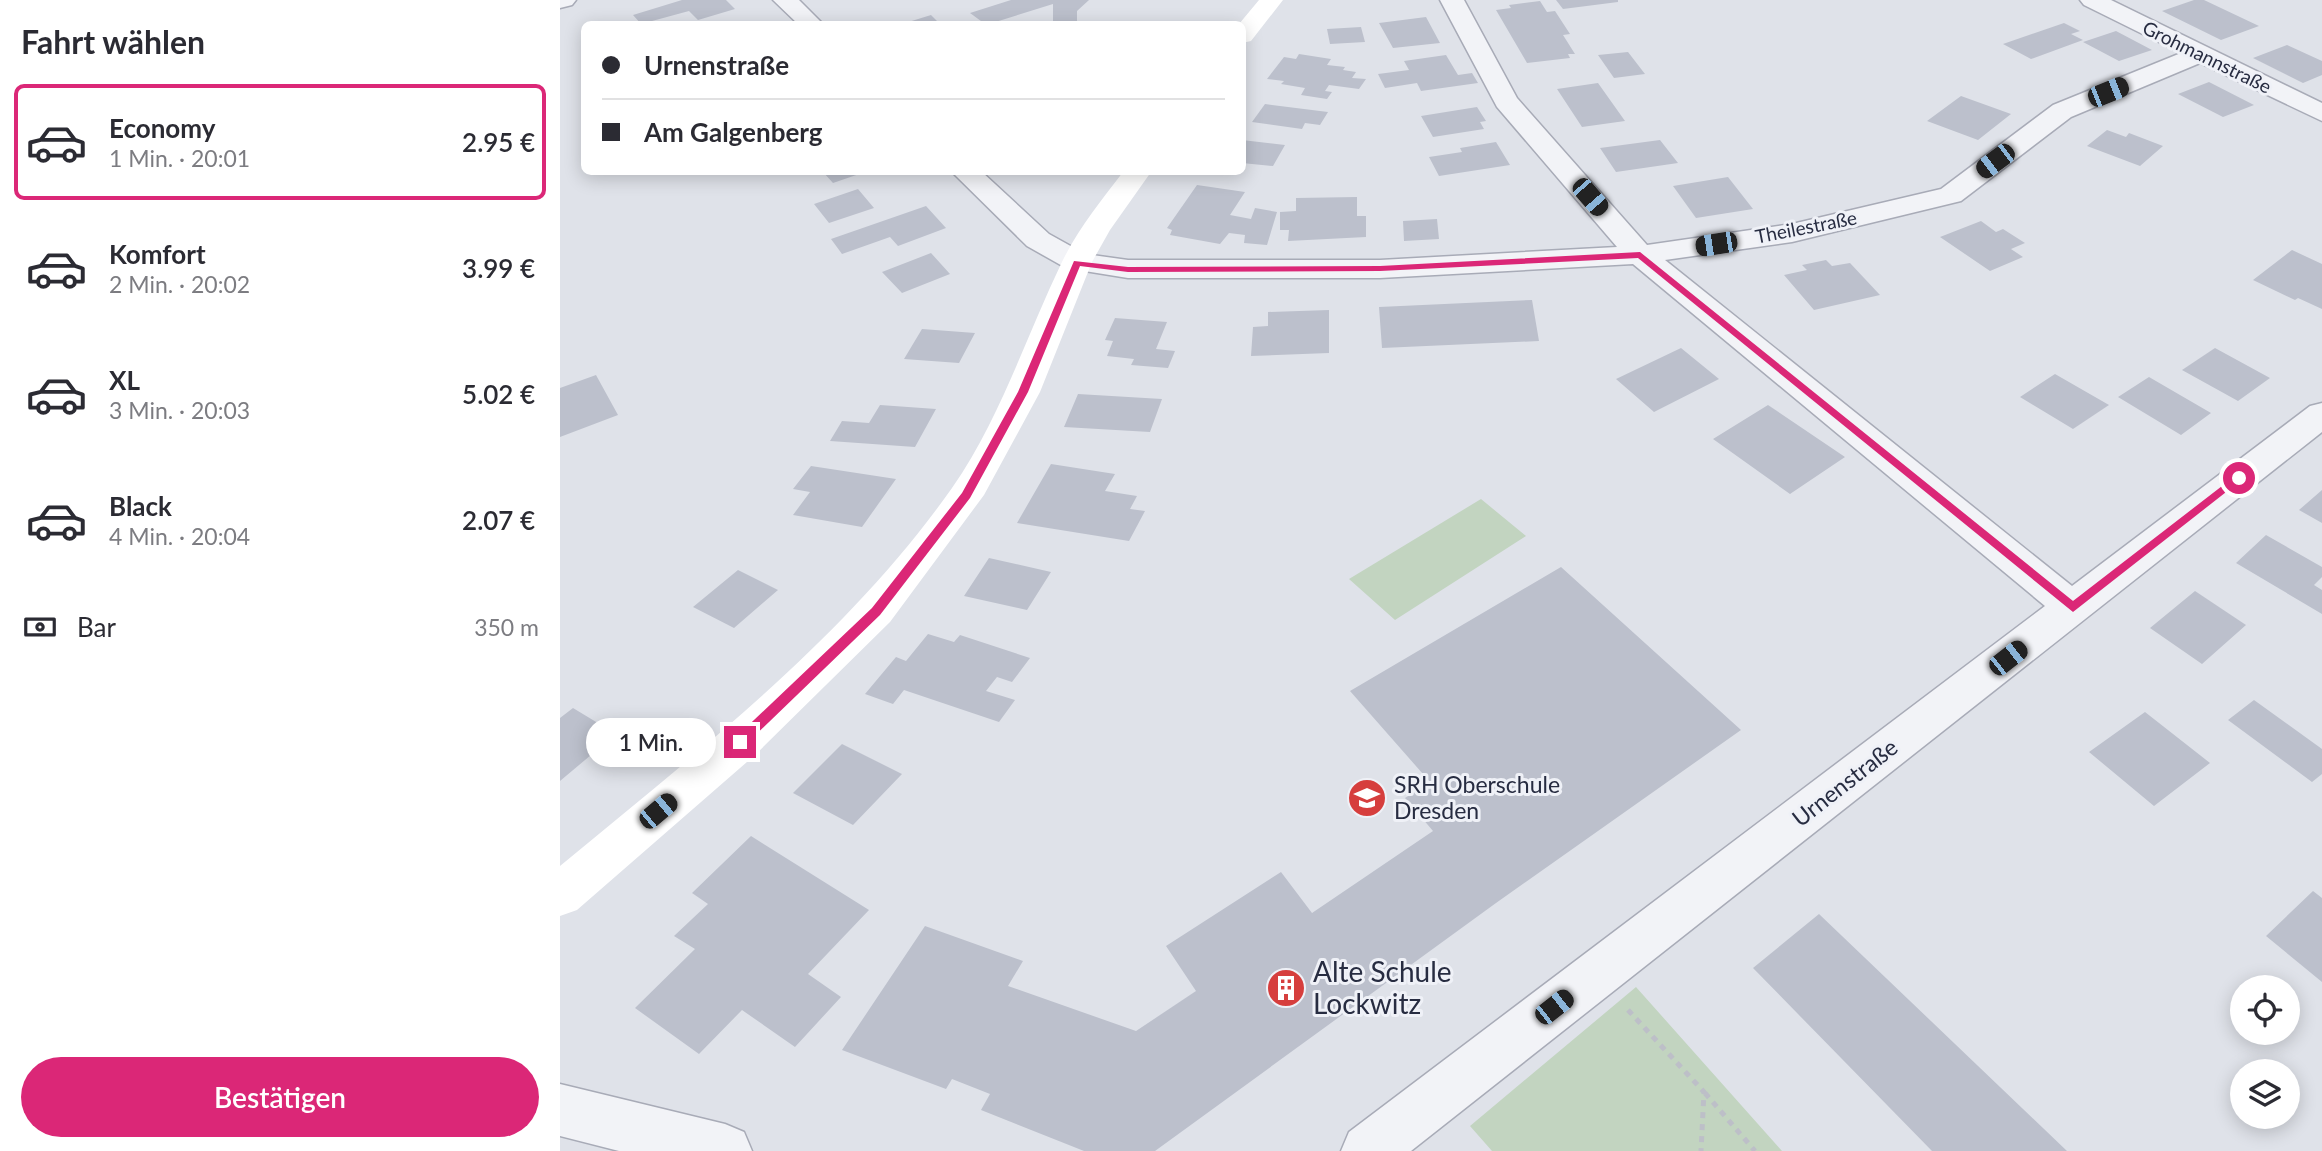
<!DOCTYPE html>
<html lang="de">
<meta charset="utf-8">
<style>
:root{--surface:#fff;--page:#f2f2f3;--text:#2b2b33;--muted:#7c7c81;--line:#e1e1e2;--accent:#db2777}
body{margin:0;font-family:Lato,sans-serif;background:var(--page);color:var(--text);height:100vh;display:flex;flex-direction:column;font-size:26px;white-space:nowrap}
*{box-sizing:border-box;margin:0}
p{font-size:23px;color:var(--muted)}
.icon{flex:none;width:38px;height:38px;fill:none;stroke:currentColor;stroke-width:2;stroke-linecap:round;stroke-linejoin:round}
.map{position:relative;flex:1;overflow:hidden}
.drawer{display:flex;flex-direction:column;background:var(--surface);width:560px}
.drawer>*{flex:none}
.hud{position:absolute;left:21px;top:21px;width:665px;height:154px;border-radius:10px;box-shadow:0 4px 18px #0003;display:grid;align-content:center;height:154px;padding:0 21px;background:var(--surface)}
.controls{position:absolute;left:1670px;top:975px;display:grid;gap:14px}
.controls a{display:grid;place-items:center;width:70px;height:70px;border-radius:50%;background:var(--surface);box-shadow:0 4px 18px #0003;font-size:35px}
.end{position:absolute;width:32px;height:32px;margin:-16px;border:9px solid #db2777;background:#fff;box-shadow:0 0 0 4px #fff}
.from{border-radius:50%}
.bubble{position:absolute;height:49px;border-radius:24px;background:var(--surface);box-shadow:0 4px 18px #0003;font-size:23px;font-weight:600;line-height:49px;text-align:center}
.car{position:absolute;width:21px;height:42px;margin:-21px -10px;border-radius:9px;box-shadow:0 0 5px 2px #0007;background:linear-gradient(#222 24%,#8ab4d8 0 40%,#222 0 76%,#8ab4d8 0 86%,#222 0)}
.hud b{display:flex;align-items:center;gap:24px;height:66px;font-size:26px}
.hud b+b{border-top:2px solid var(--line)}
.hud i{width:18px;height:18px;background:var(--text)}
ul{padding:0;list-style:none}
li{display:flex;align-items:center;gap:21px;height:116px;margin:0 14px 10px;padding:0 7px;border:4px solid transparent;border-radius:10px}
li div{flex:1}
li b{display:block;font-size:26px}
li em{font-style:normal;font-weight:600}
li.current{border-color:var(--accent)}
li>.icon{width:63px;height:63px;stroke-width:1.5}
h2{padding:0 21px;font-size:32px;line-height:84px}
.pay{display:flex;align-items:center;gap:18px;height:77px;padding:0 21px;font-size:26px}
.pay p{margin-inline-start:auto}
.button{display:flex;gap:14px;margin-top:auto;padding:14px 21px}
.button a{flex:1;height:80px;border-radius:42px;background:var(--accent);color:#fff;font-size:28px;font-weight:600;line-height:80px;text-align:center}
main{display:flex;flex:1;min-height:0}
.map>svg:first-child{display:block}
.green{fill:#c2d4c0}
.building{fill:#bcc0cc}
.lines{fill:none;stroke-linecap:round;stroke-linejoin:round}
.street-casing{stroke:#a8abb7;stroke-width:3}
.path{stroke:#bdbfc8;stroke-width:5;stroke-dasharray:6 6;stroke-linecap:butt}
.street{fill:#f2f3f7;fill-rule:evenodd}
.secondary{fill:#fff;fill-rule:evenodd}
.route{fill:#db2777}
.labels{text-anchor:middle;stroke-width:6;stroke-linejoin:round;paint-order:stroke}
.far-street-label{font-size:19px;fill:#272c41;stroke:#eff1f7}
.street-label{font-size:23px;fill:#272c41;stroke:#eff1f7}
.poi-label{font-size:23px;fill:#272c41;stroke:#eff1f7;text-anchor:start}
.near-poi-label{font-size:28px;fill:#272c41;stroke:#eff1f7;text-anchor:start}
</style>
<main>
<section class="drawer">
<h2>Fahrt wählen</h2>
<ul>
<li class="current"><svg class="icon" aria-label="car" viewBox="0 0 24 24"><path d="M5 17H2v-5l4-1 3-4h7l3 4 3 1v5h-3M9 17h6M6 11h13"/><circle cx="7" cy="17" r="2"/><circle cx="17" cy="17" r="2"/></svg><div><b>Economy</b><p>1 Min. · 20:01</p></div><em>2.95 €</em></li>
<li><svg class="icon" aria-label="car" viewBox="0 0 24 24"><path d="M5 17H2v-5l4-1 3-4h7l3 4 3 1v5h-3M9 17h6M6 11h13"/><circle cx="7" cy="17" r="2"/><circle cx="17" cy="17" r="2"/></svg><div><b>Komfort</b><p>2 Min. · 20:02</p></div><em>3.99 €</em></li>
<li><svg class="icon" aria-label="car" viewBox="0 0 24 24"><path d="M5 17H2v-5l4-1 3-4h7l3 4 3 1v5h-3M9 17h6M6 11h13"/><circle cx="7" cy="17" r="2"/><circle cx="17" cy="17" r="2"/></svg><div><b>XL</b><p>3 Min. · 20:03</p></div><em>5.02 €</em></li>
<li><svg class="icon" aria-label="car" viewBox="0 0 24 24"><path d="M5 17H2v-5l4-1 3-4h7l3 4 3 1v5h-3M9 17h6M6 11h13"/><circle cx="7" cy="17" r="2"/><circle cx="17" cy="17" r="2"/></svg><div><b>Black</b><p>4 Min. · 20:04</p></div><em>2.07 €</em></li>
</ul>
<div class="pay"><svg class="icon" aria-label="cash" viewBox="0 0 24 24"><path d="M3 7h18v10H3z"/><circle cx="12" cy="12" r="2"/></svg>Bar<p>350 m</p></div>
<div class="button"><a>Bestätigen</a></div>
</section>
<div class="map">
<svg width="1762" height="1151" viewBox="0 0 1762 1151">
<rect width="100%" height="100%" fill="#dfe2e9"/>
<path class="green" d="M921,499L966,536L835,620L789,579Z
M1076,987L1222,1151H932L910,1126Z"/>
<path class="building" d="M122,0H166L175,9L138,20L129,11L81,24L73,15Z
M451,0H529L517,11V24H493V4L429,24H425L410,13Z
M996,0H1058V2L1003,9Z
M1634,0H1644L1699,26L1661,40L1602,11Z
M980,1L987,12L995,11L1010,34L1003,35L1015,54H1008L1010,58L967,63L936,10L951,8L949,5Z
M371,15L380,24H342Z
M866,17L880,43L833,48L819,23Z
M1504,23L1520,31L1511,34L1523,40L1471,59L1443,44Z
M801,27L805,42L770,44L767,29Z
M1556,31L1592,50L1559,61L1523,42Z
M1727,45L1762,61V75L1743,83L1693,58Z
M1068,52L1085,74L1054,78L1038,55Z
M739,54L771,59L767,65L785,67L783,70L796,72L792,78L806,79L799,89L769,85L765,91L772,92L767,99L741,95L745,88L721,84L724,81L707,79L724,57L736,59Z
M886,55L898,75L912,73L918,83L861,91L857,83L825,88L818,74L849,70L844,61Z
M1649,82L1694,105L1663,117L1618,94Z
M1038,83L1065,121L1022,127L997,89Z
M1401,96L1451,114L1418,140L1367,121Z
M705,104L768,112L760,125L745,123L742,129L692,122Z
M917,107L926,121L920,122L924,129L873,137L861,116Z
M1547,130L1566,137L1569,133L1603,146L1580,166L1527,146Z
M682,140L725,145L713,166L682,163Z
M1100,140L1118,163L1056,172L1040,148Z
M936,142L950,165L879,176L869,157L902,152L900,148Z
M263,172H305L273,183Z
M1168,177L1193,209L1136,218L1113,186Z
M637,185L685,192L670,215L691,219L695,208L717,212L707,245L684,243L685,235L669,233L660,244L610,235L612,230L607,228Z
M298,189L314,208L269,223L254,204Z
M797,197V216H806V237L728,241L729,230H720V212L736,211V198Z
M366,206L386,228L338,246L330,237L282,254L271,239Z
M877,219L879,239L844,241L843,221Z
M1421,221L1436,232L1443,229L1465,243L1451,249L1463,257L1430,271L1380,237Z
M1732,250L1762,264V309L1738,298L1735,300L1693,280Z
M371,253L390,274L342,293L322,272Z
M1266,260L1272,266L1290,263L1320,295L1254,310L1224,275L1247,270L1242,265Z
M972,300L979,341L822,348L819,307Z
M769,310V353L691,356L693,327L708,326V312Z
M555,318L607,322L596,349L615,351L608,368L571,365L574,359L547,356L553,341L545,340Z
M362,329L415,333L399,363L344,359Z
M1121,348L1159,379L1094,412L1056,379Z
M1655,348L1710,378L1678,401L1622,370Z
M1495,374L1549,405L1513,429L1460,397Z
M36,375L58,415L0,437V388Z
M1589,377L1651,413L1621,435L1558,397Z
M518,394L602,399L590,432L504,427Z
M320,405L376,409L355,447L270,441L282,421L309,423Z
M1208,405L1285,457L1230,494L1153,439Z
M491,464L555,474L545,491L577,496L570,509L585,511L569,541L457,523Z
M251,466L336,479L302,527L233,515L250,492L233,489Z
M1762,490V523L1739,510Z
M1706,535L1762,567V577L1754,585L1762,590V614L1676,563Z
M429,558L491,572L467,610L404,596Z
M1001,567L1181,730L936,903L595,1151H524L421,1110L430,1094L392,1079L386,1089L282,1050L365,926L463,961L448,986L576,1031L636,991L606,946L721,872L752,913L873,831L845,798L870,782L790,691Z
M178,570L218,590L174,628L133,607Z
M1635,591L1686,625L1642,664L1590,628Z
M368,634L394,642L400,635L470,658L452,682L437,677L426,691L455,700L439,722L344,690L333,704L305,694L336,657L346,661Z
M1694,700L1762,749V774L1752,782L1668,720Z
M13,708L56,734L0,781V718Z
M1585,712L1650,763L1594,806L1529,752Z
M282,744L342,774L293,825L233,793Z
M191,836L309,910L248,974L281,997L235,1047L182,1010L139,1054L75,1008L135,949L114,936L148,904L132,893Z
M1753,891L1762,898V982L1706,936Z
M1259,914L1507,1151H1372L1193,968Z"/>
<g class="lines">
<defs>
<path id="street" d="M0,0H16L12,5L0,8Z
M213,0H239L263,24H238Z
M880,0H904L957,98L1087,245L1232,224L1381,189L1493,105L1621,53L1524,5L1520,0H1551L1762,103V121L1640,63L1511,117L1401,201L1232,242L1105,260L1512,586L1750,406L1762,403V432L851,1151H781L789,1132L1485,606L1073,264L820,278H568L506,268L467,246L392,172H422L489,234L525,254L568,260H820L1057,247L937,107Z
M0,1084L165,1124L184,1132L192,1151H59L0,1136Z"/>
</defs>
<use href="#street" class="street-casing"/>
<path class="path" d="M1068,1010L1144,1092L1141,1151
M1145,1093L1195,1151"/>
<use href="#street" class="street"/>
<path class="secondary" d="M699,0H723L691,41L682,43V24H679Z
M563,172H591L550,230L532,262L480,392L424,495L330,622L195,755L17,910L0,916V866C139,751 287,637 392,488C440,419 465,339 501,264C517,230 541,201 563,172Z"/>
</g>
<path class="route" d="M1080,252L1513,601L1675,476L1684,478L1513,612L1078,258L820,271L568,272L520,266L468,392L410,498L320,615L184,746H175V738L312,608L402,493L458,392L514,261L568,267L820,266Z"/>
<defs>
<symbol id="school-disc" viewBox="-11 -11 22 22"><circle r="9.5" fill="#d63e3d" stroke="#eff1f7"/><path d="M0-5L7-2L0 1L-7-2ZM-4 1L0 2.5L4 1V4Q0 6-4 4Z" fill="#fff"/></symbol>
<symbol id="building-disc" viewBox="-11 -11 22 22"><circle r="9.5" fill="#d63e3d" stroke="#eff1f7"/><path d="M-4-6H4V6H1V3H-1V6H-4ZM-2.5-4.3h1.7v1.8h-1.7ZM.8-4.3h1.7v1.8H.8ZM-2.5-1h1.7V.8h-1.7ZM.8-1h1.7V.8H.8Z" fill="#fff"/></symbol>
</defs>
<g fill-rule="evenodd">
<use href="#school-disc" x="785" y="776" width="44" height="44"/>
<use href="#building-disc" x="704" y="966" width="44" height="44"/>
</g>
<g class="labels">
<g class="far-street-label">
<text transform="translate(1647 57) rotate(26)" y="7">Grohmannstraße</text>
<text transform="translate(1246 227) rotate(-11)" y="7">Theilestraße</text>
</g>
<g class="street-label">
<text transform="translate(1285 783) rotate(-38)" y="8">Urnenstraße</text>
</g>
<g class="poi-label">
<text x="834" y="793">SRH Oberschule<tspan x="834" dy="26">Dresden</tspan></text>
</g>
<g class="near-poi-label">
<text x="753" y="982">Alte Schule<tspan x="753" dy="32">Lockwitz</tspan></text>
</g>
</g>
</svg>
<div class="controls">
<a><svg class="icon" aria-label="locate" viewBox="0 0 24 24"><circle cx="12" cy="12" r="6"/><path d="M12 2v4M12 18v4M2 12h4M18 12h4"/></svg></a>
<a><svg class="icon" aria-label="layers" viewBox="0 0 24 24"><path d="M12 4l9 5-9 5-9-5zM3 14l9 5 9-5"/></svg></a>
</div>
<i class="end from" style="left:1679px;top:478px"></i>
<i class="end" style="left:180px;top:742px"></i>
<div class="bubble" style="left:26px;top:718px;width:130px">1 Min.</div>
<i class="car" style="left:1548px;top:92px;rotate:68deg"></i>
<i class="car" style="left:1435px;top:161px;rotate:233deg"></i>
<i class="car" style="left:1030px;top:197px;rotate:139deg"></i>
<i class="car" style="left:1156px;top:244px;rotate:261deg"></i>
<i class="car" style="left:1448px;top:658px;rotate:52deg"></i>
<i class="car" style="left:98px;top:811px;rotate:50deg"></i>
<i class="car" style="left:994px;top:1007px;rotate:52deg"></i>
<div class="hud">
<b><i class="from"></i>Urnenstraße</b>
<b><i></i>Am Galgenberg</b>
</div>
</div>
</main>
